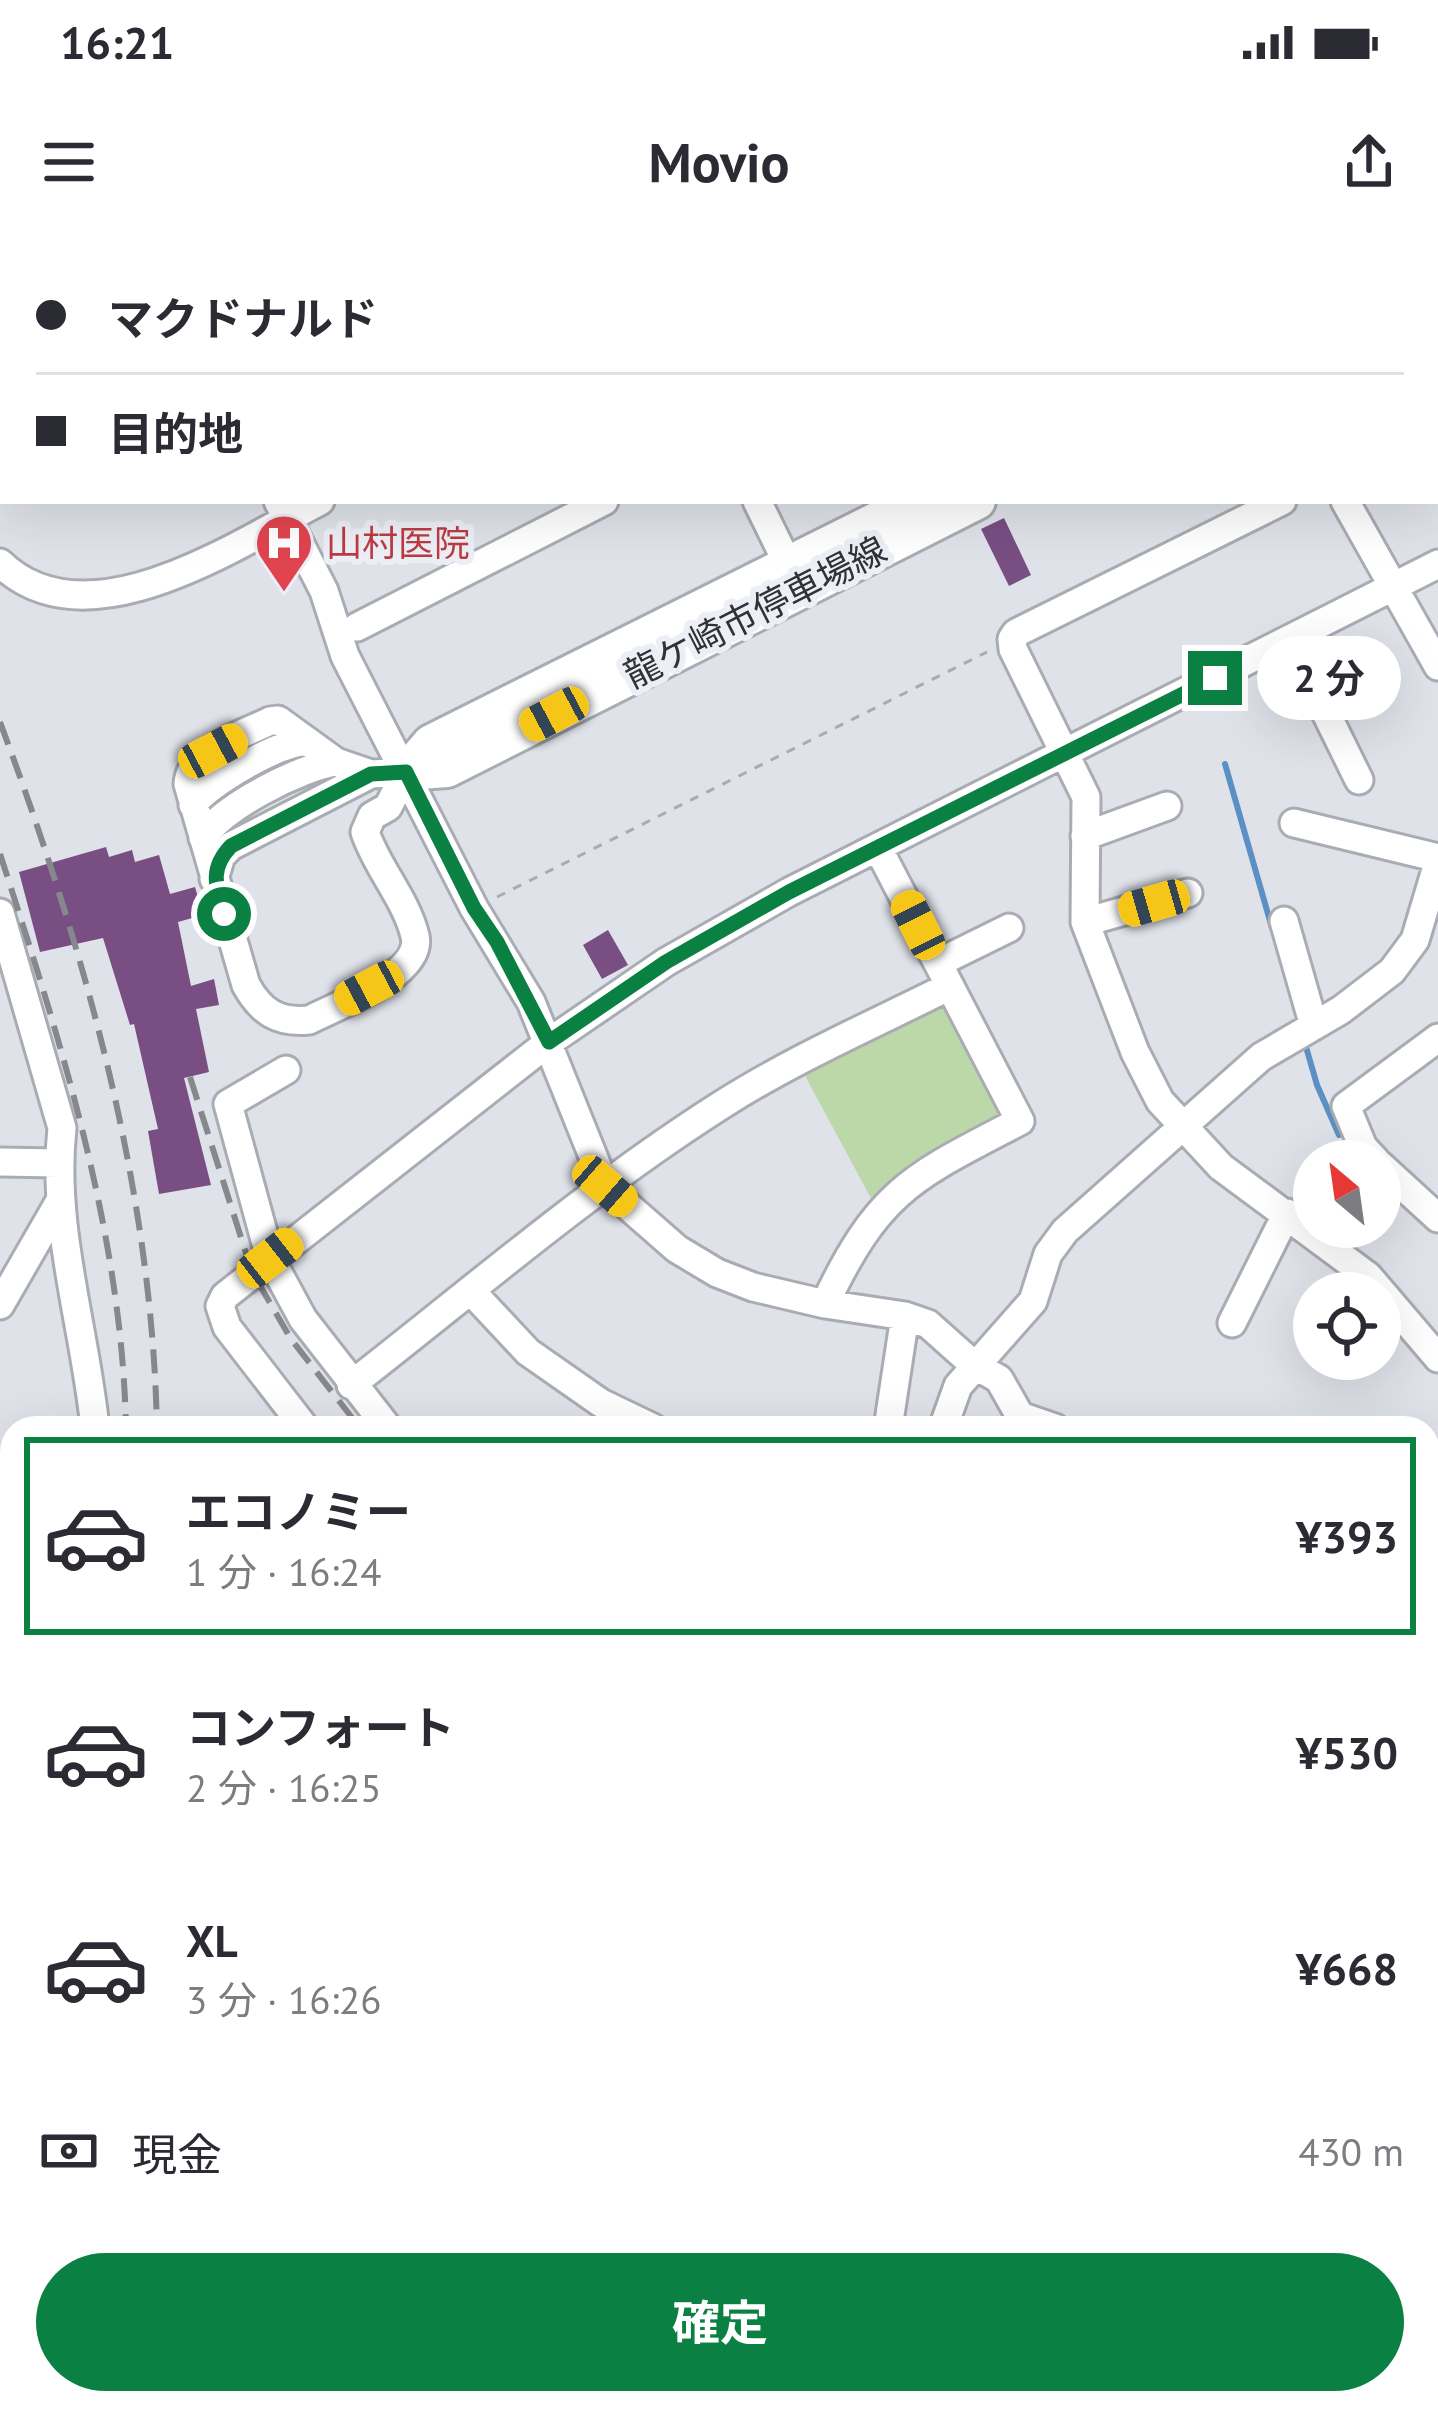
<!DOCTYPE html>
<html lang="ja">
<meta charset="utf-8">
<style>
:root{--surface:#fff;--page:#f2f2f3;--text:#2b2b33;--muted:#7c7c81;--line:#e1e1e2;--accent:#0b8043}
body{margin:0;font-family:"PT Sans","Noto Sans JP",sans-serif;background:var(--page);color:var(--text);height:100vh;display:flex;flex-direction:column;font-size:45px;white-space:nowrap}
*{box-sizing:border-box;margin:0}
p{font-size:39px;color:var(--muted)}
.icon{flex:none;width:66px;height:66px;fill:none;stroke:currentColor;stroke-width:2;stroke-linecap:round;stroke-linejoin:round}
.map{position:relative;flex:1;overflow:hidden}
.side{position:absolute;left:0px;top:1176px;width:1440px;height:999px;display:flex;flex-direction:column;background:var(--surface);border-radius:36px 36px 0 0;box-shadow:0 12px 48px #0002}
.side>*{flex:none}
.top-card{position:absolute;left:0px;top:0px;width:1440px;height:264px;box-shadow:0 12px 48px #0002;display:grid;align-content:center;height:264px;padding:0 36px;background:var(--surface)}
.needle{width:78px;rotate:331deg}
.controls{position:absolute;left:1293px;top:900px;display:grid;gap:24px}
.controls a{display:grid;place-items:center;width:108px;height:108px;border-radius:50%;background:var(--surface);box-shadow:0 12px 48px #0002;font-size:60px}
.end{position:absolute;width:54px;height:54px;margin:-27px;border:15px solid #0b8043;background:#fff;box-shadow:0 0 0 6px #fff}
.from{border-radius:50%}
.bubble{position:absolute;height:84px;border-radius:42px;background:var(--surface);box-shadow:0 12px 48px #0002;font-size:39px;font-weight:700;line-height:84px;text-align:center}
.car{position:absolute;width:36px;height:72px;margin:-36px -18px;border-radius:15px;box-shadow:0 0 9px 3px #0007;background:linear-gradient(#f5c518 24%,#345 0 40%,#f5c518 0 76%,#345 0 86%,#f5c518 0)}
.top-card b{display:flex;align-items:center;gap:42px;height:114px;font-size:45px}
.top-card b+b{border-top:3px solid var(--line)}
.top-card i{width:30px;height:30px;background:var(--text)}
ul{padding:21px 0 0;list-style:none}
li{display:flex;align-items:center;gap:36px;height:198px;margin:0 24px 18px;padding:0 12px;border:6px solid transparent;border-radius:0px}
li div{flex:1}
li b{display:block;font-size:45px}
li em{font-style:normal;font-weight:700}
li.active{border-color:var(--accent)}
li>.icon{width:108px;height:108px;stroke-width:1.5}
.pay{display:flex;align-items:center;gap:30px;height:132px;padding:0 36px;font-size:45px}
.pay p{margin-inline-start:auto}
.primary-button{display:flex;gap:24px;margin-top:auto;padding:24px 36px}
.primary-button a{flex:1;height:138px;border-radius:72px;background:var(--accent);color:#fff;font-size:48px;font-weight:700;line-height:138px;text-align:center}
.status{display:flex;justify-content:space-between;align-items:center;height:84px;padding:0 60px;background:var(--surface);direction:ltr}
.status svg{height:33px;fill:currentColor}
header{display:flex;justify-content:space-between;align-items:center;height:156px;padding:0 36px;background:var(--surface);font-size:54px;font-weight:700}
.map>svg:first-child{display:block}
.green{fill:#bcd7a8}
.lines{fill:none;stroke-linecap:round;stroke-linejoin:round}
.stream{stroke:#5c8fc3;stroke-width:6}
.building{fill:#784e83}
.minor-casing{stroke:#aaacb4;stroke-width:33}
.major-casing{stroke:#aaacb4;stroke-width:42}
.path{stroke:#aaabb2;stroke-width:3;stroke-dasharray:9 9;stroke-linecap:butt}
.minor{stroke:#fff;stroke-width:27}
.major{stroke:#fff;stroke-width:36}
.rail{stroke:#87888e;stroke-width:6;stroke-dasharray:24 12;stroke-linecap:butt}
.route{stroke:#0b8043;stroke-width:15}
.labels{text-anchor:middle;stroke-width:12;stroke-linejoin:round;paint-order:stroke}
.health-label{font-size:36px;fill:#be3a42;stroke:#edeff7;text-anchor:start}
.street-label{font-size:36px;fill:#313235;stroke:#edeff7}
</style>
<div class="status"><b>16:21</b><svg viewBox="0 0 49 12"><path d="M0 12V9h3v3zM5 12V6h3v6zM10 12V3h3v9zM15 12V0h3v12zM26 1h20v11H26zM47 4h2v5h-2z"/></svg></div>
<header><svg class="icon" aria-label="menu" viewBox="0 0 24 24"><path d="M4 6h16M4 12h16M4 18h16"/></svg>Movio<svg class="icon" aria-label="share" viewBox="0 0 24 24"><path d="M12 15V3M7 8l5-5 5 5M5 13v7h14v-7"/></svg></header>
<div class="map">
<svg width="1438" height="2173" viewBox="0 0 1438 2173">
<rect width="100%" height="100%" fill="#e0e2ea"/>
<path class="green" d="M945,761L1003,872L1001,881L873,962L803,832Z"/>
<g class="lines">
<path class="stream" d="M1225,524L1272,688
M1304,800L1317,845L1339,895"/>
</g>
<path class="building" d="M1004,278L1031,335L1009,346L981,289Z
M106,607L109,617L132,610L135,622L159,615L170,654L195,647L203,675L178,682L191,746L214,739L219,765L196,769L209,832L184,838L211,945L159,954L148,891L158,889L134,784L130,785L103,698L40,712L19,632Z
M608,690L628,725L602,739L583,705Z"/>
<g class="lines">
<defs>
<path id="minor" d="M147,0L149,3
M318,0L319,3
M460,0L461,3
M628,0L629,3
M835,3L841,0
M1111,3L1117,0
M0,17L3,22
M0,155L3,154
M278,261L324,351L345,416L474,668L531,762L605,946L677,1009L717,1033L753,1047L825,1064L905,1076L928,1084L974,1125L999,1139L1020,1176L1055,1188
M757,261L780,308
M1282,261L1016,393L1012,399L1013,409L1086,557L1085,682L1135,812L1160,861L1221,927L1368,1036L1438,1118
M1345,261L1438,426
M0,323C86,407 236,305 320,261
M357,387L604,261
M1290,400L1359,540
M278,480L336,522L371,534L406,532L388,567L372,576L365,592C377,628 406,659 415,696C424,734 336,766 309,780C278,783 261,772 246,745L188,544C190,510 244,494 270,481Z
M193,565C206,544 283,500 306,502
M1294,583L1438,618
M1085,596L1167,566
M203,598C220,568 301,527 336,522
M214,639L221,616L231,606L371,534
M0,673L62,888C51,988 85,1088 95,1188
M1284,681L1314,786
M1085,682L1188,653
M938,723L1009,688
M286,830L228,864L270,1018L303,1079L388,1188
M1376,921L1363,907L1346,866L1438,798
M0,922L58,923
M1380,925L1438,978
M471,1051L528,1112L601,1163L653,1188
M825,1064C879,949 913,937 1020,881L878,608
M0,1065L61,959
M1232,1083L1287,973
M351,1145C473,1050 592,947 723,864C794,819 874,784 950,746
M305,1188L227,1087L220,1066L225,1056L549,802L666,722L789,652L1438,324
M888,1188L905,1076
M943,1188L958,1146L1033,1061L1048,1014L1065,991L1261,817L1341,770L1392,731L1415,700L1438,623
M0,1316L12,1299
M1428,1322L1438,1326
M1428,1358H1438
M1428,1448H1438
M1428,1487L1435,1511L1438,1612
M1428,1639L1438,1637
M0,1950L12,1954
M0,2102L12,2060
M823,2163L830,2173
M948,2163L954,2173
M396,2173L402,2163
M712,2173L723,2163"/>
<path id="major" d="M1437,21H1438
M1437,48L1438,47
M406,532L447,529L977,261
M406,532L431,503L916,261
M0,1712L12,1716
M1428,1860H1438"/>
</defs>
<use href="#minor" class="minor-casing"/>
<use href="#major" class="major-casing"/>
<path class="path" d="M1223,0L1225,3
M497,657L987,412"/>
<use href="#minor" class="minor"/>
<use href="#major" class="major"/>
<path class="rail" d="M0,482C84,708 152,945 157,1188
M0,614C60,799 122,992 126,1188
M190,837L252,1032L291,1099L360,1188
M1428,1384H1438
M31,2173L34,2163"/>
</g>
<g class="lines">
<path class="route" d="M224,674C216,646 209,629 231,606L371,534L406,532L474,668L497,702L549,802L666,722L789,652L1215,438"/>
</g>
<defs>
<symbol id="hospital-pin" viewBox="-11 -11 22 30"><path d="M0 17L-7.5 6A9.5 9.5 0 1 1 7.5 6Z" fill="#e0444e" stroke="#edeff7"/><path d="M-5-5h3v3.5h4V-5h3V5h-3V1.5h-4V5h-3Z" fill="#fff"/></symbol>
</defs>
<g fill-rule="evenodd">
<use href="#hospital-pin" x="251" y="270" width="66" height="90"/>
</g>
<g class="labels">
<g class="health-label">
<text x="326" y="316">山村医院</text>
</g>
<g class="street-label">
<text transform="translate(755 372) rotate(-27)" y="13">龍ケ崎市停車場線</text>
</g>
</g>
</svg>
<div class="controls">
<a><svg class="needle" viewBox="-14 -14 28 28"><path d="M0-13l5 13h-10z" fill="#e53935"/><path d="M0 13l5-13h-10z" fill="#7c7c81"/></svg></a>
<a><svg class="icon" aria-label="locate" viewBox="0 0 24 24"><circle cx="12" cy="12" r="6"/><path d="M12 2v4M12 18v4M2 12h4M18 12h4"/></svg></a>
</div>
<i class="end from" style="left:224px;top:674px"></i>
<i class="end" style="left:1215px;top:438px"></i>
<div class="bubble" style="left:1257px;top:396px;width:144px">2 分</div>
<i class="car" style="left:554px;top:474px;rotate:242deg"></i>
<i class="car" style="left:213px;top:511px;rotate:62deg"></i>
<i class="car" style="left:1154px;top:663px;rotate:254deg"></i>
<i class="car" style="left:918px;top:685px;rotate:333deg"></i>
<i class="car" style="left:369px;top:748px;rotate:242deg"></i>
<i class="car" style="left:605px;top:946px;rotate:131deg"></i>
<i class="car" style="left:270px;top:1018px;rotate:52deg"></i>
<div class="top-card">
<b><i class="from"></i>マクドナルド</b>
<b><i></i>目的地</b>
</div>
<section class="side">
<ul>
<li class="active"><svg class="icon" aria-label="car" viewBox="0 0 24 24"><path d="M5 17H2v-5l4-1 3-4h7l3 4 3 1v5h-3M9 17h6M6 11h13"/><circle cx="7" cy="17" r="2"/><circle cx="17" cy="17" r="2"/></svg><div><b>エコノミー</b><p>1 分 · 16:24</p></div><em>¥393</em></li>
<li><svg class="icon" aria-label="car" viewBox="0 0 24 24"><path d="M5 17H2v-5l4-1 3-4h7l3 4 3 1v5h-3M9 17h6M6 11h13"/><circle cx="7" cy="17" r="2"/><circle cx="17" cy="17" r="2"/></svg><div><b>コンフォート</b><p>2 分 · 16:25</p></div><em>¥530</em></li>
<li><svg class="icon" aria-label="car" viewBox="0 0 24 24"><path d="M5 17H2v-5l4-1 3-4h7l3 4 3 1v5h-3M9 17h6M6 11h13"/><circle cx="7" cy="17" r="2"/><circle cx="17" cy="17" r="2"/></svg><div><b>XL</b><p>3 分 · 16:26</p></div><em>¥668</em></li>
</ul>
<div class="pay"><svg class="icon" aria-label="cash" viewBox="0 0 24 24"><path d="M3 7h18v10H3z"/><circle cx="12" cy="12" r="2"/></svg>現金<p>430 m</p></div>
<div class="primary-button"><a>確定</a></div>
</section>
</div>
